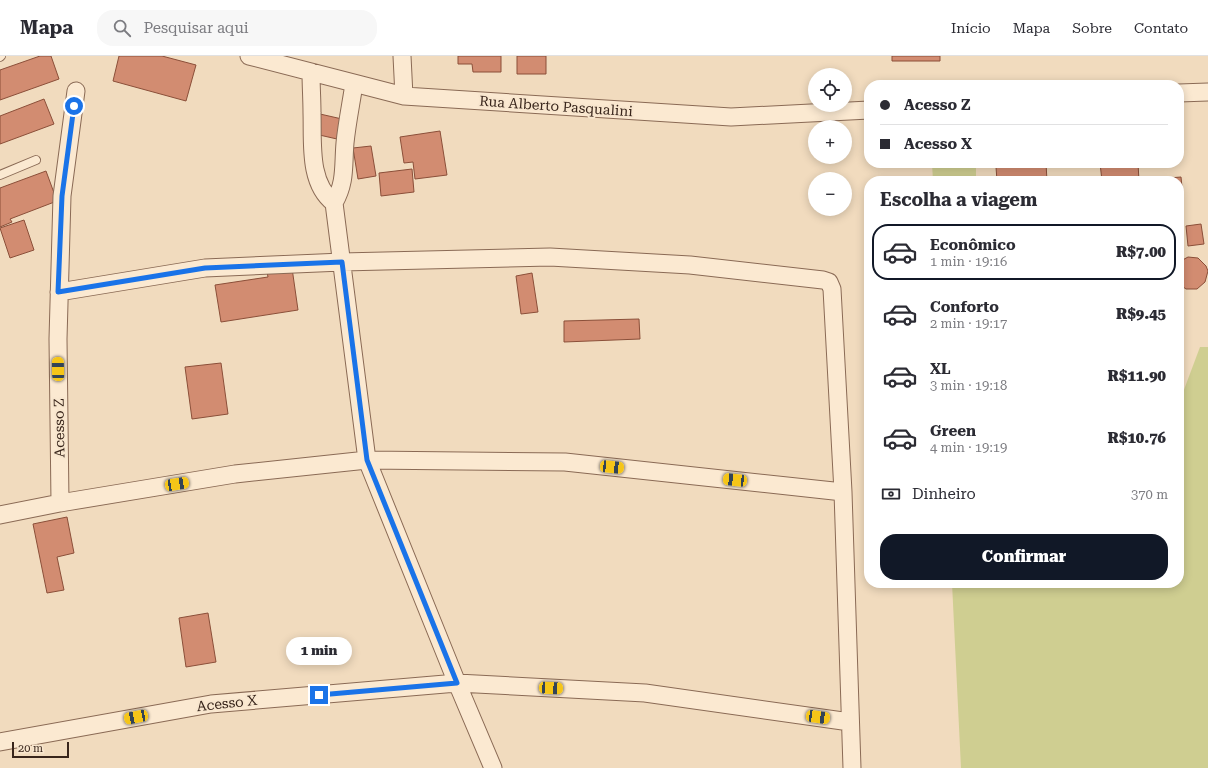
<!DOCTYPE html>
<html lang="pt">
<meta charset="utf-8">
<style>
:root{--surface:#fff;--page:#f7f7f7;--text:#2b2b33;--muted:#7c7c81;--line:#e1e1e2;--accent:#111827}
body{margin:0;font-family:"Roboto Serif",serif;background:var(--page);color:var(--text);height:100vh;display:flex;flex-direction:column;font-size:15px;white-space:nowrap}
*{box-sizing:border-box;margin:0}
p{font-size:13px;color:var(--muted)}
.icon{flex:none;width:22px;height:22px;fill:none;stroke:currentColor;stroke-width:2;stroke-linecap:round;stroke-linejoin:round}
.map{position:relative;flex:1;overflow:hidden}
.panel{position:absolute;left:864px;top:120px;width:320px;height:412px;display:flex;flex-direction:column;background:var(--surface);border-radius:16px;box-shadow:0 2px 10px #0003}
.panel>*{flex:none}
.top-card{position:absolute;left:864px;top:24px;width:320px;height:88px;border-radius:16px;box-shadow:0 2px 10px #0003;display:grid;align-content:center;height:88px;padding:0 16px;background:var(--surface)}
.fabs{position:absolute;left:808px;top:12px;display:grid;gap:8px}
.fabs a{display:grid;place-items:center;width:44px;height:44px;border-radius:50%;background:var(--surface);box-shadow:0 2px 10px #0003;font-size:20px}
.scale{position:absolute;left:12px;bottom:10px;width:57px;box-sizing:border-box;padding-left:4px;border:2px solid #38251b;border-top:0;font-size:11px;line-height:14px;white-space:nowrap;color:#38251b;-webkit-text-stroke:3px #f8e6ce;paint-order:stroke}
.end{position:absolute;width:18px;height:18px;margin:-9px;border:5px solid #1a73e8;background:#fff;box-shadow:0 0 0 2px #fff}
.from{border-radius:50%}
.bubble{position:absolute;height:28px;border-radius:14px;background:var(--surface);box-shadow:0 2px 10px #0003;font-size:13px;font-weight:800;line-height:28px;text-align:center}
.car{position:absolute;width:12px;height:24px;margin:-12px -6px;border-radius:5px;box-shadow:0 0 3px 1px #0007;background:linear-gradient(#f5c518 24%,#345 0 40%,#f5c518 0 76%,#345 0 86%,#f5c518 0)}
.top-card b{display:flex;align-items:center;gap:14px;height:38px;font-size:15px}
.top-card b+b{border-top:1px solid var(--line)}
.top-card i{width:10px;height:10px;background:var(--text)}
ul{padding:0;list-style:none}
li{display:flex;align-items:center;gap:12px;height:56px;margin:0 8px 6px;padding:0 8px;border:2px solid transparent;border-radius:16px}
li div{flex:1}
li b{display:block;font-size:15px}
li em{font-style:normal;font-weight:800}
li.current{border-color:var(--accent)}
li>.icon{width:36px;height:36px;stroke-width:1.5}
h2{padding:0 16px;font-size:18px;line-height:48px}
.pay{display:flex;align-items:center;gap:10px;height:44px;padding:0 16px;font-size:15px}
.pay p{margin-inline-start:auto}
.action{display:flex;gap:8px;margin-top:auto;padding:8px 16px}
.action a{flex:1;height:46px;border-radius:16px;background:var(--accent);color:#fff;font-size:16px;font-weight:800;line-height:46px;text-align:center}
header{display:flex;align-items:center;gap:24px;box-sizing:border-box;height:56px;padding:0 20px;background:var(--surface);border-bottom:1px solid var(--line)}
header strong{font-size:19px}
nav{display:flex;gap:22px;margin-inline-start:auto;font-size:14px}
.search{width:280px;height:36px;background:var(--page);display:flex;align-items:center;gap:10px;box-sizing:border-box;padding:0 14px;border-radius:16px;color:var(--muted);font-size:15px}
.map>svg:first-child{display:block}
.green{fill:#cfce91}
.building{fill:#d28c71;stroke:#8b4f39}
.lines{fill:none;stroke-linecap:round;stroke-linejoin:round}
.service-casing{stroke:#8a6a55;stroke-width:10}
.minor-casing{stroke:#8a6a55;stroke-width:19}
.service{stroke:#fbe9d1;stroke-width:8}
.minor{stroke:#fbe9d1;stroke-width:17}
.route{stroke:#1a73e8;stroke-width:5}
.labels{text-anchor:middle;stroke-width:4;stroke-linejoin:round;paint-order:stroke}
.street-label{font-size:14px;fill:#38251b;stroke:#f8e6ce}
</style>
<header>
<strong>Mapa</strong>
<div class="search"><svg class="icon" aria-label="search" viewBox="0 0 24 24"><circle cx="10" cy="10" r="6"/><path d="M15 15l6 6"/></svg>Pesquisar aqui</div>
<nav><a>Início</a><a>Mapa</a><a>Sobre</a><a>Contato</a></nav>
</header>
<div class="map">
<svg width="1208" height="712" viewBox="0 0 1208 712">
<rect width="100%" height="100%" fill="#f1dbbe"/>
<path class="green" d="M932,107H976V125H933Z
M1200,291H1208V712H961L952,527H1179V347Z"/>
<path class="building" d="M40,0H51L59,23L0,44V14Z
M119,0H162L196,9L186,45L113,25Z
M458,0H501V16H473L472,8H458Z
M517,0H546V18H517Z
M892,0H940V5H892Z
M44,43L54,68L0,88V60Z
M320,58L342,63L337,83L315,78Z
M440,75L447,119L415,123L413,106L404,107L400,81Z
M371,90L376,120L358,123L353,92Z
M1046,107L1047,125H997L996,111Z
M1100,107H1138L1139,125H1102Z
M412,113L414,136L381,140L379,117Z
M46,115L57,145L10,163L12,166L0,171V132Z
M1181,121L1182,131H1179V125H1157V123Z
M24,164L34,194L10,202L0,172Z
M1201,168L1204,188L1188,190L1186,170Z
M1188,201L1198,202L1206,210L1208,215L1205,226L1197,233H1186L1179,228V206Z
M292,212L298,254L221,266L215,229L268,221L267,216Z
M532,217L538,256L521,258L516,220Z
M639,263L640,283L564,286V265Z
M221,307L228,358L192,363L185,311Z
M67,461L74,497L57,501L64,534L47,537L33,468Z
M208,557L216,606L186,611L179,562Z"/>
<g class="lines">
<defs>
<path id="service" d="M0,1L1,0
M0,119L36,104"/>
<path id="minor" d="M249,0L404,40L731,61L869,54
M402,0L404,40
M311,16C311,30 312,43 312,57C313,86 308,127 334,147
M354,28C351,48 347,67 345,87C343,110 346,126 334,147L367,404L457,627L493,712
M1179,37L1208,36
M59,236L205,212L342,206L550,201L690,209L823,224L829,226L832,233L843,436L852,712
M60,447L58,283L62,140L76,35
M0,459L60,447L235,418L367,404L565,406L843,436
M0,686L211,648L457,627L645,637L850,666"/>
</defs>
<use href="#service" class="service-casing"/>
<use href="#minor" class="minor-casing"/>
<use href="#service" class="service"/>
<use href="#minor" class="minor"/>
</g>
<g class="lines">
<path class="route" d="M74,50L62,140L58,236L205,212L342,206L367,404L457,627L319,639"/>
</g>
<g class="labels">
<g class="street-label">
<text transform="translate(556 50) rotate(4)" y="5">Rua Alberto Pasqualini</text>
<text transform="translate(59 372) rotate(-91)" y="5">Acesso Z</text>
<text transform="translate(227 647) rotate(-6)" y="5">Acesso X</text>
</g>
</g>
</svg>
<div class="fabs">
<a><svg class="icon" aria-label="locate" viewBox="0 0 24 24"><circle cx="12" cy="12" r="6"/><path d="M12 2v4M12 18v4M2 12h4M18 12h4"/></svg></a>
<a>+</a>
<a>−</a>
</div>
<div class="scale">20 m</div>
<i class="end from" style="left:74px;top:50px"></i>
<i class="end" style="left:319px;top:639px"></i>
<div class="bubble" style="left:286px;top:581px;width:66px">1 min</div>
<i class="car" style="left:58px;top:313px;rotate:359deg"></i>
<i class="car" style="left:612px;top:411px;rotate:96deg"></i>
<i class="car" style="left:735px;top:424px;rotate:276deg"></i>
<i class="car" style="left:177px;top:428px;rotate:81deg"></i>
<i class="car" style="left:551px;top:632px;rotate:93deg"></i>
<i class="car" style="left:136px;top:661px;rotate:259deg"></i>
<i class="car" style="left:818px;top:661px;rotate:98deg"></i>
<div class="top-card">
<b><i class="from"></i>Acesso Z</b>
<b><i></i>Acesso X</b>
</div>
<section class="panel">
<h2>Escolha a viagem</h2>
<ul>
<li class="current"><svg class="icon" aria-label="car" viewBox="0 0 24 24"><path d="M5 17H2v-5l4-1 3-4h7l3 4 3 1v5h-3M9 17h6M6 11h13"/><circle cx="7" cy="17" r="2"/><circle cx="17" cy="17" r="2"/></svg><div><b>Econômico</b><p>1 min · 19:16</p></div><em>R$7.00</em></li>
<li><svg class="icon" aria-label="car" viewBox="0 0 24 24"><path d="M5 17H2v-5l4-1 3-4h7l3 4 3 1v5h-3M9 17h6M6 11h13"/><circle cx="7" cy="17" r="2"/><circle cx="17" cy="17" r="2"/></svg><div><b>Conforto</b><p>2 min · 19:17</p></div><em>R$9.45</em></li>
<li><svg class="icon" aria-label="car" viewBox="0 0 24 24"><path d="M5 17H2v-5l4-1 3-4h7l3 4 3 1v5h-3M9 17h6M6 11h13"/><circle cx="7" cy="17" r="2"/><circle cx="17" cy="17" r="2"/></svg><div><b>XL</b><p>3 min · 19:18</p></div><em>R$11.90</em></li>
<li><svg class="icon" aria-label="car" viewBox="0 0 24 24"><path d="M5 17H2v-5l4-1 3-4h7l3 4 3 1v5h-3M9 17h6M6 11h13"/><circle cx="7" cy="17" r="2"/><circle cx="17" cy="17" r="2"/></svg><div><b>Green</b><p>4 min · 19:19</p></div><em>R$10.76</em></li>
</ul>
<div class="pay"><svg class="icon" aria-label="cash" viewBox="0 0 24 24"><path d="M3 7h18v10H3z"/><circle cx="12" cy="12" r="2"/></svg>Dinheiro<p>370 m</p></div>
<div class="action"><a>Confirmar</a></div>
</section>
</div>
